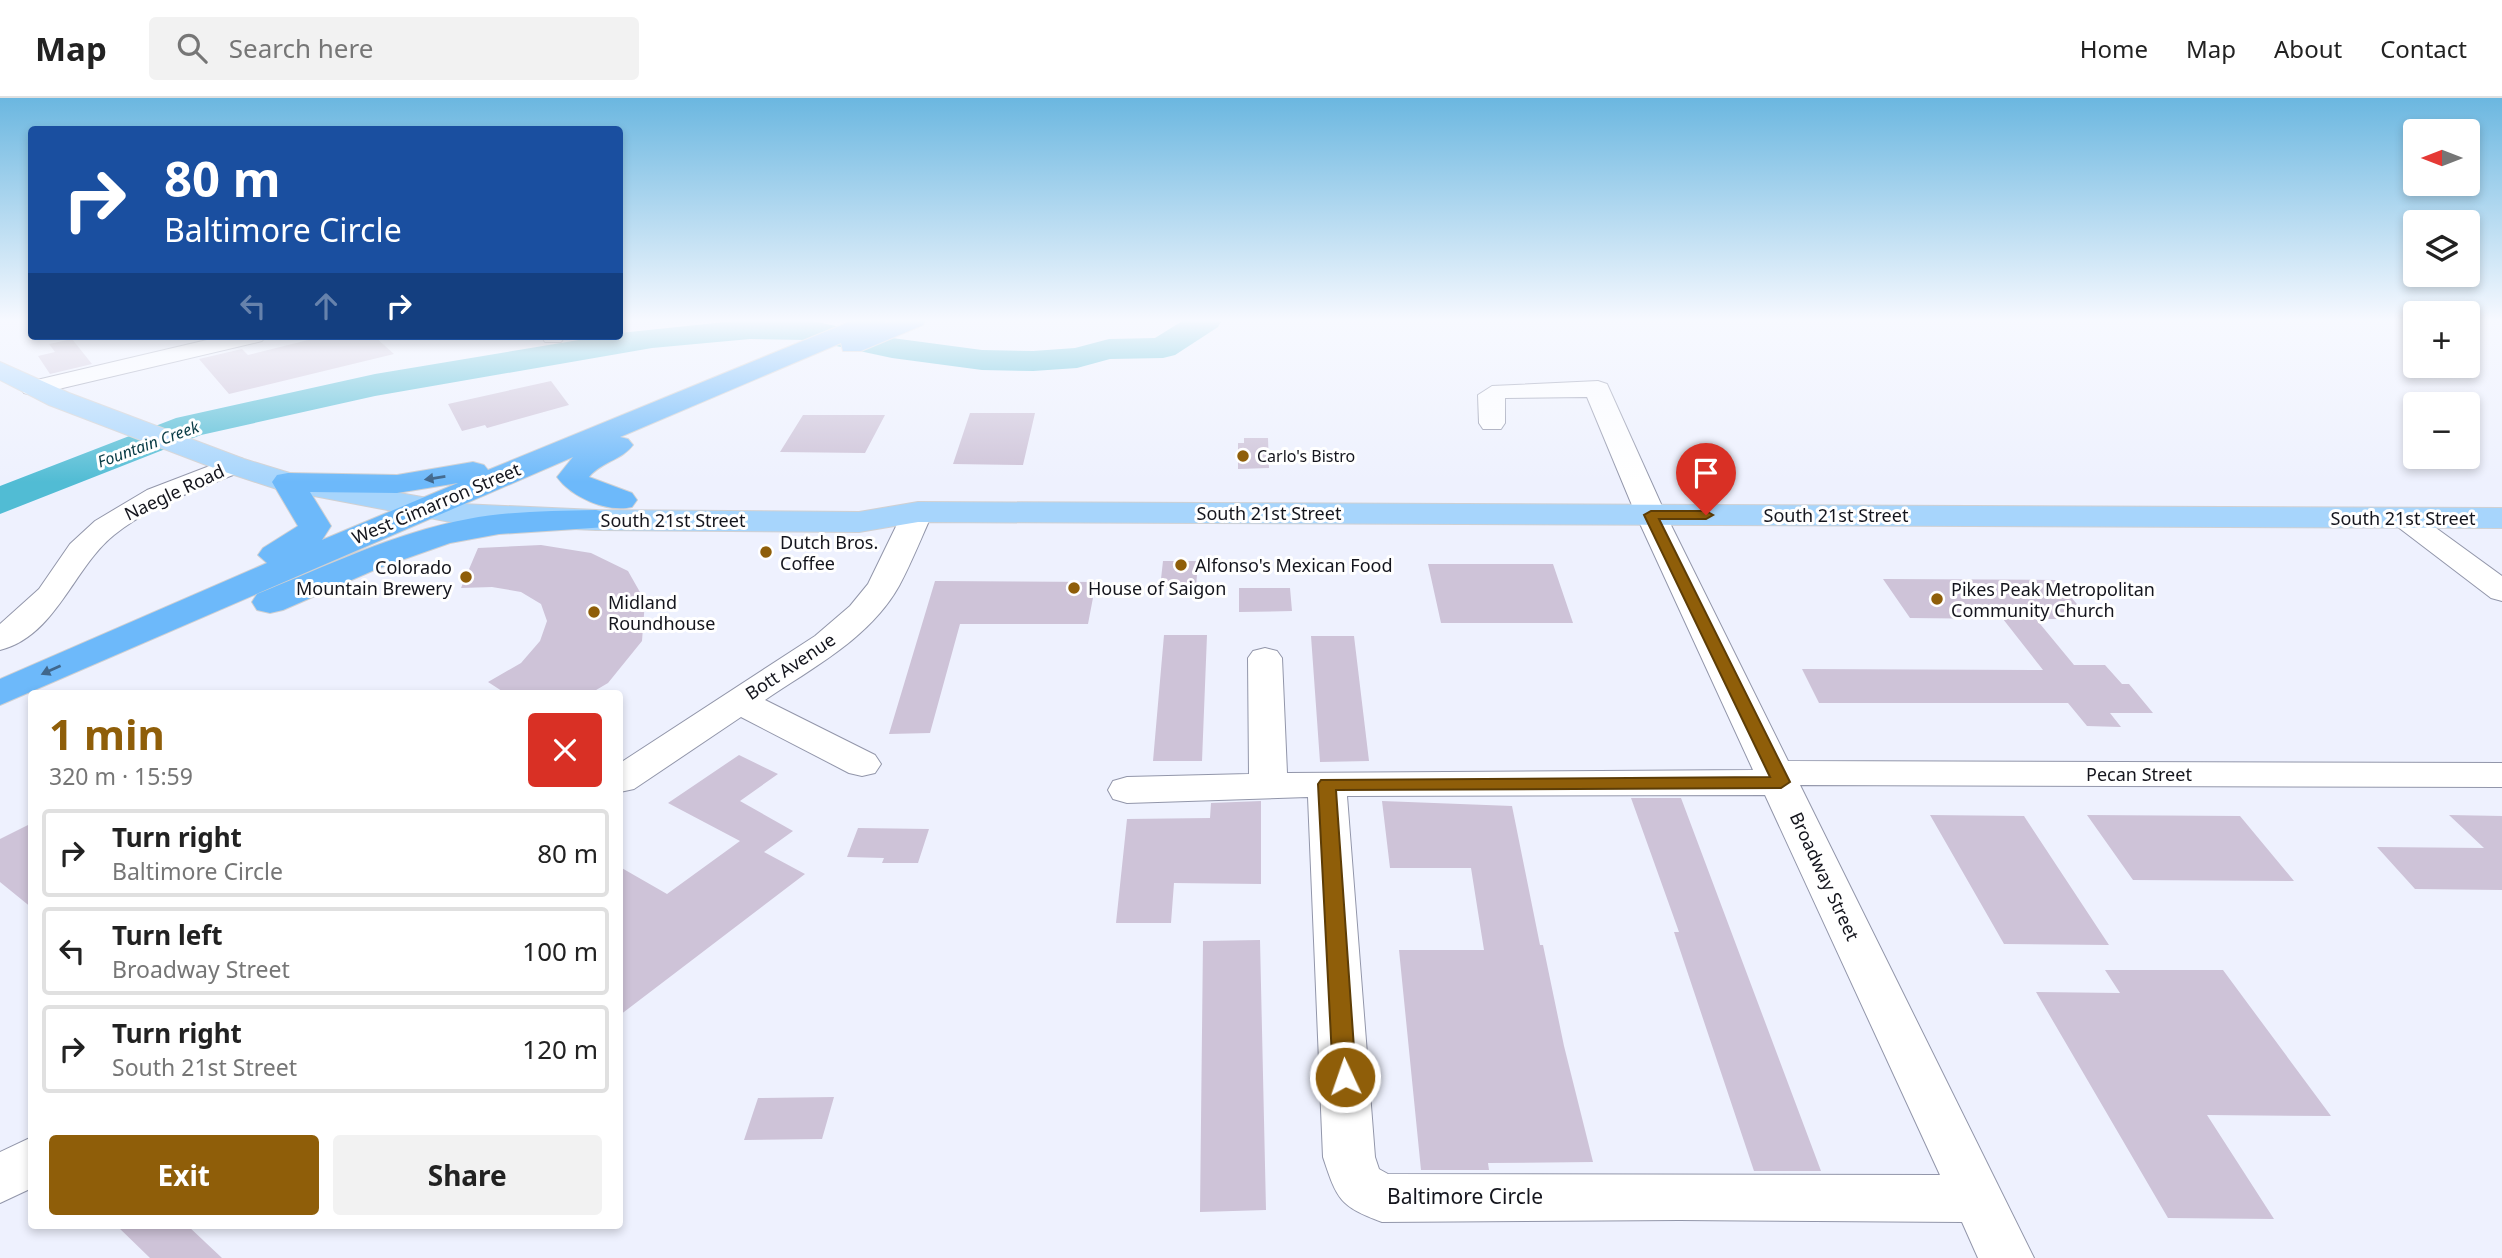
<!DOCTYPE html>
<html lang="en">
<head>
<meta charset="utf-8">
<style>
  body { margin:0; font-family:"Noto Sans",sans-serif; background:#f2f2f2; color:#222; height:100vh; display:flex; flex-direction:column; font-size:26px; white-space:nowrap }
  * { box-sizing:border-box; margin:0 }
  p { font-size:23px; color:#767676 }
  .icon { flex:none; width:38px; height:38px; fill:none; stroke:currentColor; stroke-width:2; stroke-linecap:round; stroke-linejoin:round }
  .map { position:relative; flex:1; overflow:hidden }
  .side { position:absolute; left:28px; top:592px; width:595px; height:539px; display:flex; flex-direction:column; background:#fff; border-radius:7px; box-shadow:0 4px 10px #0003 }
  .side>* { flex:none }
  .guide { position:absolute; left:28px; top:28px; width:595px; height:214px; border-radius:7px; box-shadow:0 4px 10px #0003; background:#1a4fa0; color:#fff; overflow:hidden }
  .needle { width:46px; rotate:270deg }
  .fabs { position:absolute; left:2403px; top:21px; display:grid; gap:14px }
  .fabs a { display:grid; place-items:center; width:77px; height:77px; border-radius:7px; background:#fff; box-shadow:0 4px 10px #0003; font-size:35px }
  .pin { position:absolute; display:grid; place-items:center; width:60px; height:60px; color:#fff; margin:-72px -30px; border-radius:50% 50% 50% 0; rotate:-45deg; box-shadow:0 0 7px #0007 }
  .pin .icon { rotate:45deg }
  .me { position:absolute; width:77px; margin:-38px; rotate:357deg; stroke-linejoin:round; filter:drop-shadow(0 0 5px #0008) }
  .turn { display:flex; align-items:center; gap:24px; height:147px; padding:0 21px; font-size:32px }
  .turn .icon { width:91px; height:91px; stroke-width:2.5 }
  .turn b { display:block; font-size:49px; line-height:60px }
  .lanes { display:flex; align-items:center; height:66px; padding:0 21px; background:#0003; justify-content:center; gap:35px; direction:ltr }
  .lanes .off { opacity:.35 }
  .round { display:grid; place-items:center; flex:none; width:74px; height:74px; border-radius:7px; background:#f2f2f2 }
  .summary { display:flex; align-items:center; justify-content:space-between; height:119px; padding:0 21px }
  h1 { font-size:42px; font-weight:700; line-height:52px; color:#8f5e09 }
  .button { display:flex; gap:14px; margin-top:auto; padding:14px 21px }
  .button a { flex:1; height:80px; border-radius:7px; background:#8f5e09; color:#fff; font-size:28px; font-weight:700; line-height:80px; text-align:center }
  .button a+a { background:#f2f2f2; color:#222 }
  ul { padding:0; list-style:none }
  li { display:flex; align-items:center; gap:21px; height:88px; margin:0 14px 10px; padding:0 7px; border:4px solid #e0e0e0; border-radius:7px }
  li div { flex:1 }
  li b { display:block; font-size:26px }
  li em { font-style:normal }
  header { display:flex; align-items:center; gap:42px; box-sizing:border-box; height:98px; padding:0 35px; background:#fff; border-bottom:2px solid #e0e0e0 }
  header strong { font-size:33px }
  nav { display:flex; gap:38px; margin-inline-start:auto; font-size:24px }
  .search { width:490px; height:63px; background:#f2f2f2; display:flex; align-items:center; gap:18px; box-sizing:border-box; padding:0 24px; border-radius:7px; color:#767676; font-size:26px }
  .map>svg:first-child { display:block }
  .lines { fill:none; stroke-linecap:round; stroke-linejoin:round }
  .river { fill:#51bcd4; fill-rule:evenodd }
  .building { fill:#cec3d8 }
  .minor-casing { stroke:#9296aa; stroke-width:2 }
  .major-casing { stroke:#d0d0d2; stroke-width:2 }
  .highway-casing { stroke:#d0d0d2; stroke-width:2 }
  .minor { fill:#fff; fill-rule:evenodd }
  .major { fill:#a7d5fc; fill-rule:evenodd }
  .highway { fill:#6db9fa; fill-rule:evenodd }
  .oneway { fill:#40678c }
  .route { fill:#8f5e09; stroke:#5d3d06; stroke-width:2 }
  .poi-dot { fill:#8f5e09; stroke:#fff; stroke-width:2.5 }
  .labels { text-anchor:middle; dominant-baseline:central; stroke-width:6; stroke-linejoin:round; paint-order:stroke }
  .far-water-label { font-size:16px; font-style:italic; fill:#093c46; stroke:#fff }
  .far-poi-label { font-size:16px; fill:#14151d; stroke:#fff; text-anchor:start }
  .street-label { font-size:18px; fill:#14151d; stroke:#fff }
  .poi-label { font-size:18px; fill:#14151d; stroke:#fff; text-anchor:start }
  .near-street-label { font-size:21px; fill:#14151d; stroke:#fff }
</style>
</head>
<body>
<header>
<strong>Map</strong>
<div class="search"><svg class="icon" aria-label="search" viewBox="0 0 24 24"><circle cx="10" cy="10" r="6"/><path d="M15 15l6 6"/></svg>Search here</div>
<nav><a>Home</a><a>Map</a><a>About</a><a>Contact</a></nav>
</header>
<div class="map">
<svg width="2502" height="1160" viewBox="0 0 2502 1160">
  <rect width="100%" height="100%" fill="#eef1fe"/>
  <g class="lines">
    <path class="river" d="M744 222H808L892 240 982 252 1033 253 1075 250 1109 241 1155 240 1184 222H1222L1218 229 1175 257 1163 260 1110 261 1077 270 1033 273 982 272 892 260 808 242 750 241 652 250 375 298 201 337 0 416V388L176 320 375 276 603 238H620V235Z"/>
  </g>
  <path class="building" d="M324 238H374L394 256 229 296 199 261 242 251 248 257Z
    M72 241 92 266 50 276 38 258 55 254 49 246Z
    M551 283 569 307 487 330 485 327 462 333 448 306Z
    M970 315H1035L1023 367 953 366Z
    M803 317H885L865 355 780 354Z
    M1244 340H1268L1269 370 1238 371V345H1244Z
    M541 447 591 455 628 473 645 503 642 543 608 585 591 595H505L488 584 521 565 540 543 547 523 541 506 521 494 492 489 461 490 478 450Z
    M1163 463H1198L1196 490H1160Z
    M1428 466H1553L1573 525H1441Z
    M1883 481 2056 482 2090 521H2036L2074 567H2105L2122 586H2129L2153 615H2110L2121 629 2087 628 2068 605H1819L1802 571 2043 572 2003 521 1910 520Z
    M935 483 1096 484 1088 526H960L930 635 889 636Z
    M1239 490H1290L1292 513 1239 514Z
    M1164 537H1207L1202 663H1153Z
    M1311 538H1354L1369 663 1320 664Z
    M739 657 778 676 740 703 793 733 764 754 805 776 620 917V769L667 796 740 743 668 705Z
    M1631 700H1681L1821 1073H1754L1674 834H1679Z
    M1261 703V786L1174 785 1171 825H1116L1127 721 1210 720 1211 705Z
    M1382 703 1512 708 1540 847H1543L1564 948 1593 1064 1488 1065 1489 1072H1421L1399 852H1484L1471 770H1390Z
    M1930 717 2024 718 2109 847 2004 846Z
    M2087 717 2240 718 2294 783 2133 782Z
    M2449 717 2502 718V792L2415 791 2377 749 2484 750Z
    M32 725V810L0 784V741Z
    M858 730 929 731 918 765H882L884 760 847 759Z
    M1260 842 1266 1112 1200 1114 1203 843Z
    M2105 872H2223L2331 1018 2207 1017 2274 1121 2168 1120 2036 894 2120 895Z
    M834 999 822 1041 744 1042 758 1000Z
    M116 1127H187L222 1160H150Z"/>
  <g class="lines">
    <g class="minor-casing">
      <path id="minor" d="M224 238H266L262 243 33 297 24 295 21 290 24 285Z
        M541 238H565L561 244H545Z
        M1598 283 1607 286 1666 417 1788 663 2502 665V689L1800 687 2034 1160H1978L1962 1124 1679 1122 1382 1124C1339 1108 1337 1101 1323 1059L1308 699 1127 705 1113 701 1108 692 1113 683 1127 679 1249 676 1248 560 1253 553 1265 550 1277 553 1282 560 1287 675 1753 672 1636 417 1587 299 1505 300V325L1501 331H1483L1479 325 1478 297 1492 288ZM1765 697 1940 1077 1388 1076 1379 1071 1375 1059 1347 698Z
        M233 359 243 361 247 367 243 373C199 391 151 407 114 437 73 470 56 538 0 552V526L39 491 70 446 95 423 147 392Z
        M918 405 928 408 933 414C922 438 912 464 899 488 870 540 812 570 765 602L875 657 881 666 875 675 862 678 849 675 741 619 634 691 620 694V665L815 538 850 508 868 486 903 414 908 408Z
        M2404 411 2414 414 2502 478V503L2491 500 2394 426 2389 420 2394 414Z
        M32 1039V1090L0 1105V1054Z"/>
    </g>
    <g class="major-casing">
      <path id="major" d="M0 264 69 295 244 361 293 376 461 406 596 412 859 414 918 404 2502 410V430L918 424 859 434 596 432 461 426 277 391 222 373 49 307 0 282Z"/>
    </g>
    <g class="highway-casing">
      <path id="highway" d="M854 222H887L885 225 894 222H926L923 227 861 253H843L841 245 620 339 628 341 633 347C622 362 601 364 589 379L632 395 637 402 632 409C607 415 571 399 557 379L573 359 0 607V581L267 465 258 457 263 450 298 428 272 384 277 377 288 375 397 377 473 364 484 367 488 372ZM458 385 322 442 331 428 310 394 397 395Z
        M596 412 607 415 612 422 607 429 499 436 450 445 379 470 283 512 270 515 257 512 252 504 257 496C327 468 394 435 468 421 510 413 553 413 596 412Z"/>
    </g>
    <use href="#minor" class="minor"/>
    <use href="#major" class="major"/>
    <use href="#highway" class="highway"/>
  </g>
  <defs><path id="oneway-solid" d="M-6-.8H1V-3.2L6.5 0L1 3.2V.8H-6Z" transform="scale(1.75)"/></defs>
  <g class="oneway">
    <use href="#oneway-solid" transform="translate(435 380) rotate(171)"/>
    <use href="#oneway-solid" transform="translate(51 572) rotate(156)"/>
  </g>
  <linearGradient id="sky" x2="0" y2="1"><stop stop-color="#6bb7e0"/><stop offset="0.58" stop-color="#f7f9ff"/><stop offset="1" stop-color="#f7f9ff" stop-opacity="0"/></linearGradient>
  <rect width="2502" height="384" fill="url(#sky)"/>
  <path class="route" d="M1651 413H1706L1713 417 1706 421H1659L1790 684 1781 690 1336 692 1356 979 1352 986 1345 989 1337 986 1333 979 1318 686 1321 682 1770 679 1644 417Z"/>
  <g class="poi-dot">
    <circle cx="1243" cy="358" r="7"/>
    <circle cx="766" cy="454" r="7"/>
    <circle cx="1181" cy="467" r="7"/>
    <circle cx="466" cy="479" r="7"/>
    <circle cx="1074" cy="490" r="7"/>
    <circle cx="1937" cy="501" r="7"/>
    <circle cx="594" cy="514" r="7"/>
  </g>
  <g class="labels">
    <g class="far-water-label">
      <text transform="translate(148 346) rotate(-20)">Fountain Creek</text>
    </g>
    <g class="far-poi-label">
      <text x="1257" y="358">Carlo's Bistro</text>
    </g>
    <g class="street-label">
      <text transform="translate(174 394) rotate(-25)">Naegle Road</text>
      <text transform="translate(436 405) rotate(-23)">West Cimarron Street</text>
      <text x="1269" y="415">South 21st Street</text>
      <text x="1836" y="417">South 21st Street</text>
      <text x="2403" y="420">South 21st Street</text>
      <text x="673" y="422">South 21st Street</text>
      <text transform="translate(790 568) rotate(-34)">Bott Avenue</text>
      <text x="2139" y="676">Pecan Street</text>
      <text transform="translate(1825 778) rotate(65)">Broadway Street</text>
    </g>
    <g class="poi-label">
      <text x="780" y="444">Dutch Bros.<tspan x="780" dy="21">Coffee</tspan></text>
      <text x="1195" y="467">Alfonso's Mexican Food</text>
      <text x="452" y="469" text-anchor="end">Colorado<tspan x="452" dy="21">Mountain Brewery</tspan></text>
      <text x="1088" y="490">House of Saigon</text>
      <text x="1951" y="491">Pikes Peak Metropolitan<tspan x="1951" dy="21">Community Church</tspan></text>
      <text x="608" y="504">Midland<tspan x="608" dy="21">Roundhouse</tspan></text>
    </g>
    <g class="near-street-label">
      <text x="1465" y="1098">Baltimore Circle</text>
    </g>
  </g>
</svg>
<div class="fabs">
<a><svg class="needle" viewBox="-14 -14 28 28"><path d="M0-13l5 13h-10z" fill="#e53935"/><path d="M0 13l5-13h-10z" fill="#767676"/></svg></a>
<a><svg class="icon" aria-label="layers" viewBox="0 0 24 24"><path d="M12 4l9 5-9 5-9-5zM3 14l9 5 9-5"/></svg></a>
<a>+</a>
<a>−</a>
</div>
<div class="pin" style="left:1706px;top:417px;background:#d93025"><svg class="icon" aria-label="arrive" viewBox="0 0 24 24"><path d="M6 21V4h12l-3 4 3 4H6"/></svg></div>
<svg class="me" style="left:1345px;top:979px" viewBox="-20 -20 40 40"><circle r="17" fill="#8f5e09" stroke="#fff" stroke-width="3"/><path d="M0-11L8 9 0 5-8 9z" fill="#fff"/></svg>
<div class="guide">
<div class="turn"><svg class="icon" aria-label="right" viewBox="0 0 24 24"><path d="M7 20v-9h11M14 6l5 5-5 5"/></svg><div><b>80 m</b>Baltimore Circle</div></div>
<div class="lanes"><svg class="icon off" aria-label="left" viewBox="0 0 24 24"><path d="M17 20v-9H6M10 6l-5 5 5 5"/></svg><svg class="icon off" aria-label="ahead" viewBox="0 0 24 24"><path d="M12 20V5M6 11l6-6 6 6"/></svg><svg class="icon" aria-label="right" viewBox="0 0 24 24"><path d="M7 20v-9h11M14 6l5 5-5 5"/></svg></div>
</div>
<section class="side">
<div class="summary"><div><h1>1 min</h1><p>320 m · 15:59</p></div><a class="round" style="background:#d93025;color:#fff"><svg class="icon" aria-label="close" viewBox="0 0 24 24"><path d="M6 6l12 12M18 6L6 18"/></svg></a></div>
<ul>
<li><svg class="icon" aria-label="right" viewBox="0 0 24 24"><path d="M7 20v-9h11M14 6l5 5-5 5"/></svg><div><b>Turn right</b><p>Baltimore Circle</p></div><em>80 m</em></li>
<li><svg class="icon" aria-label="left" viewBox="0 0 24 24"><path d="M17 20v-9H6M10 6l-5 5 5 5"/></svg><div><b>Turn left</b><p>Broadway Street</p></div><em>100 m</em></li>
<li><svg class="icon" aria-label="right" viewBox="0 0 24 24"><path d="M7 20v-9h11M14 6l5 5-5 5"/></svg><div><b>Turn right</b><p>South 21st Street</p></div><em>120 m</em></li>
</ul>
<div class="button"><a>Exit</a><a>Share</a></div>
</section>
</div>
</body>
</html>
